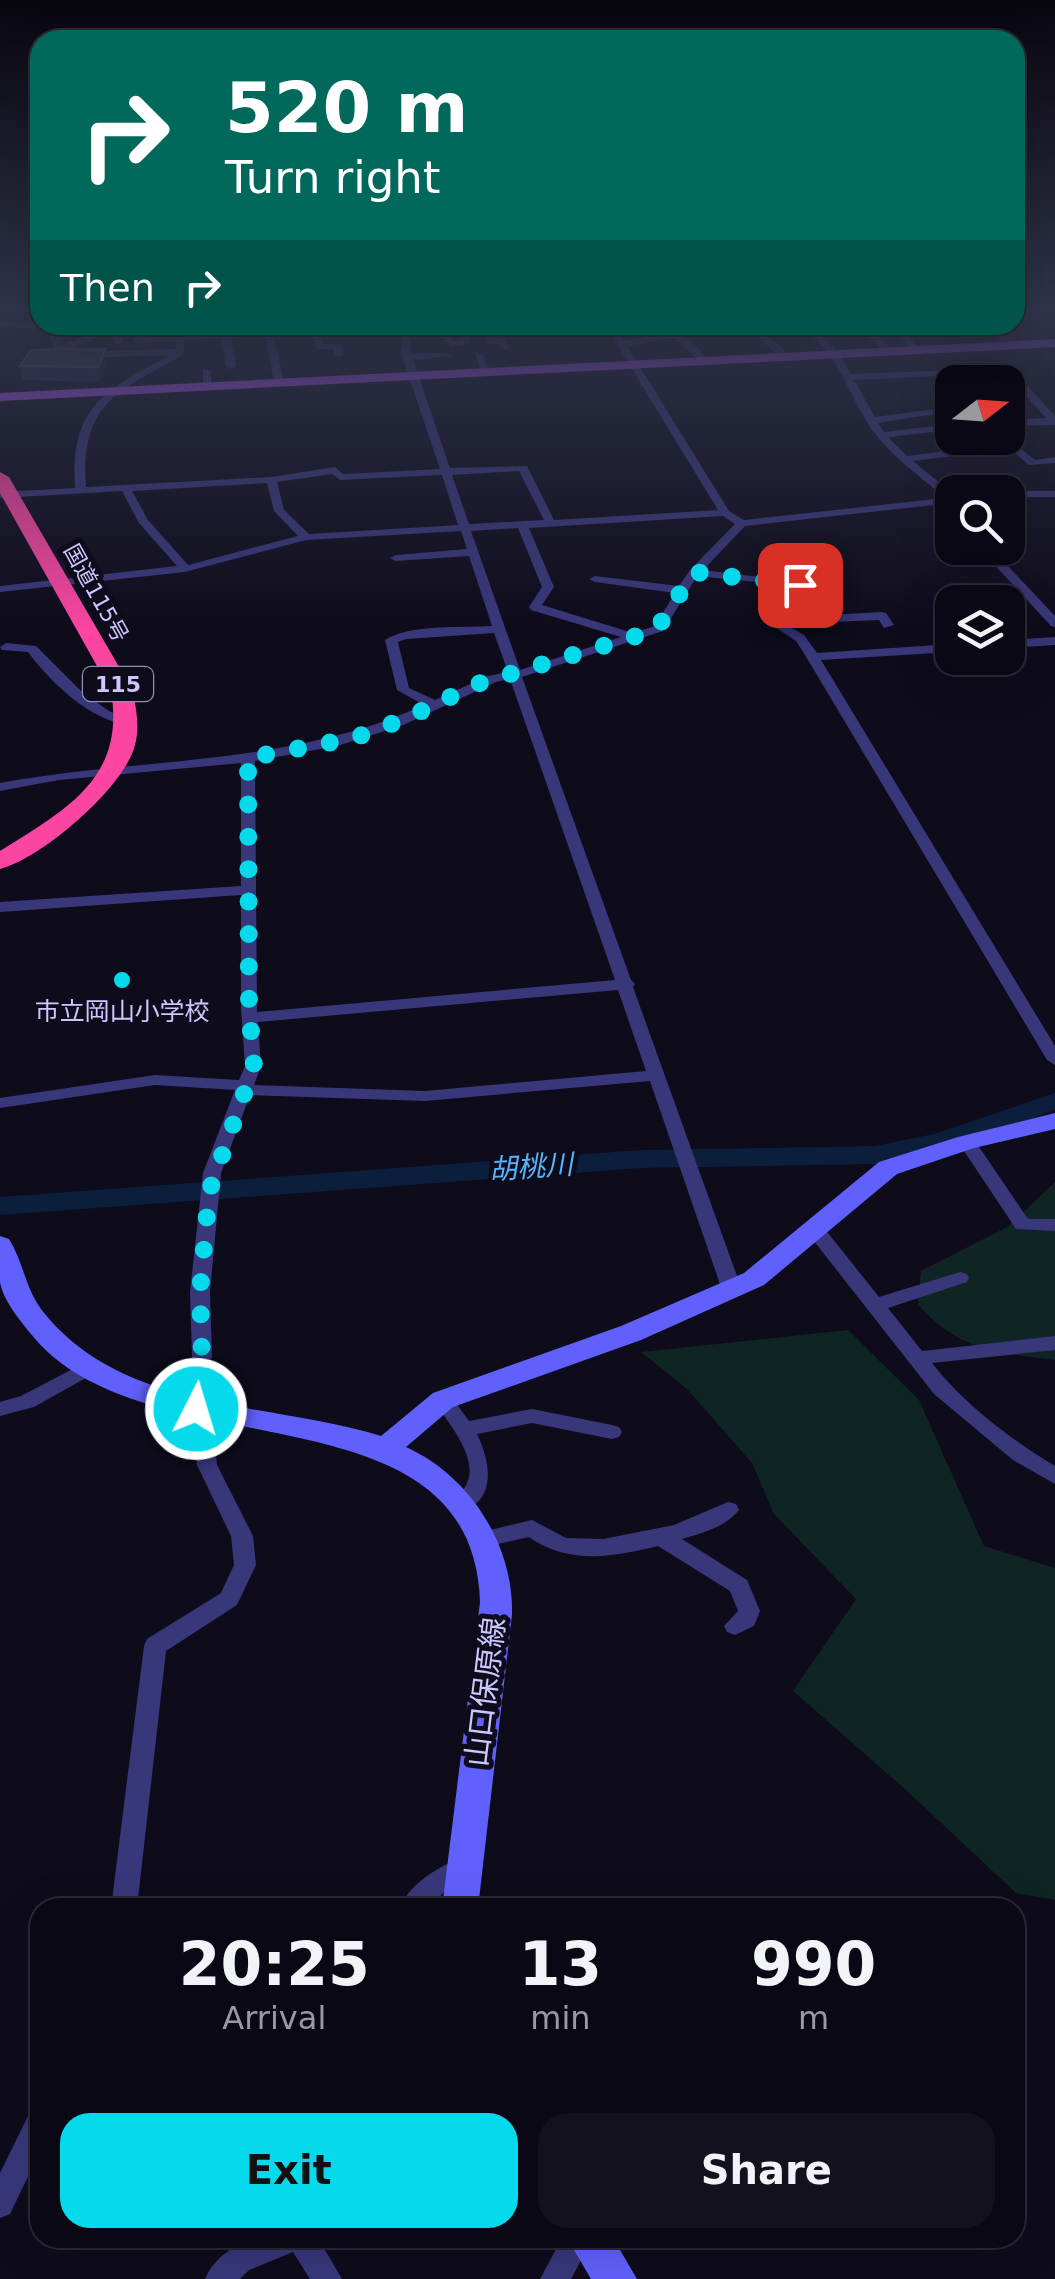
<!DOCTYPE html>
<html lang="en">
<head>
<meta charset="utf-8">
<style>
  body { margin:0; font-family:"DejaVu Sans","Noto Sans JP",sans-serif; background:#13111d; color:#f1f3f6; height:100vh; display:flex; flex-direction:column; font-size:38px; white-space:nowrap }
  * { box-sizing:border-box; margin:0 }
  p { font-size:32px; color:#999aa0 }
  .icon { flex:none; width:55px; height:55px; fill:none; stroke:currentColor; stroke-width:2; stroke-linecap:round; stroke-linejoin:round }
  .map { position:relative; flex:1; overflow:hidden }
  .panel { position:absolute; left:30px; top:1898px; width:995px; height:350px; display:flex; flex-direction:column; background:#0a0814; border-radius:30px; box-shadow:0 10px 40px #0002,0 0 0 2px #2a2934 }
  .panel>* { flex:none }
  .guide { position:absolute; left:30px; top:30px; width:995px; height:305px; border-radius:30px; box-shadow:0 10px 40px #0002,0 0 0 2px #2a2934; background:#00695c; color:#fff; overflow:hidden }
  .needle { width:65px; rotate:73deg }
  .tools { position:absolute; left:935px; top:365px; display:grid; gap:20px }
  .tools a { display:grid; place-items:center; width:90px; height:90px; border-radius:20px; background:#0a0814; box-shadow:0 10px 40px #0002,0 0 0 2px #2a2934; font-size:50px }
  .pin { position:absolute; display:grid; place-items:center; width:85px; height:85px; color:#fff; margin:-42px; border-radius:20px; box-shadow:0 5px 15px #0006 }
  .me { position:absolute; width:110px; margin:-55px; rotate:5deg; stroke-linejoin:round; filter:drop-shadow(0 0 8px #0008) }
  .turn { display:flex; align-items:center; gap:35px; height:210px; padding:0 30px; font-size:45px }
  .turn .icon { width:130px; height:130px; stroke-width:2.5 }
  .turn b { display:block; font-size:70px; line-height:85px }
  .then { display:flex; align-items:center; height:95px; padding:0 30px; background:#0003; gap:20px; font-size:38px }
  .eta { display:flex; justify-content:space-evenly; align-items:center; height:170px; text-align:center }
  .eta b { font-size:60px; font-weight:600; line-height:70px }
  .cta { display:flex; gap:20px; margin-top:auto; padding:20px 30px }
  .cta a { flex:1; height:115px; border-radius:30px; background:#05daec; color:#111; font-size:40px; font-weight:600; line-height:115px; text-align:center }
  .cta a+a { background:#13111d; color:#f1f3f6 }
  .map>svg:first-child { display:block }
  .green { fill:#0f2524 }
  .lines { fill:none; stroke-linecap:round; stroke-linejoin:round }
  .river { fill:#0b1e3b; fill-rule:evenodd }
  .street { fill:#38377a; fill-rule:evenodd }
  .secondary { fill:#6060fc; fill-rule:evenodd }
  .primary { fill:#b750fb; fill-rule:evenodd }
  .highway { fill:#fb45a1; fill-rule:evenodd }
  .wall { fill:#2a244a }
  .shaded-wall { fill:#18132f }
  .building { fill:#3c365d; stroke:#524c76; stroke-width:2.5 }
  .route { stroke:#05daec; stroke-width:18; stroke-dasharray:0 32.4 }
  .poi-dot { fill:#05daec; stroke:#0e0b1b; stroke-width:4 }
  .labels { text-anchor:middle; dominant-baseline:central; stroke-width:10; stroke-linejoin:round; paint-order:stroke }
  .far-street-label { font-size:22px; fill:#ccc7fe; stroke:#0e0b1b }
  .shield { fill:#0e0b1b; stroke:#938fba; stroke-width:2.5 }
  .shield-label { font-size:22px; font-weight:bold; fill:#ccc7fe }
  .poi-label { font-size:25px; fill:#ccc7fe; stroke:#0e0b1b }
  .water-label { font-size:28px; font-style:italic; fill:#57b3fb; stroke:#0e0b1b }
  .near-street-label { font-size:30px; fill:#ccc7fe; stroke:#0e0b1b }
</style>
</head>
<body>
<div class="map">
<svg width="1055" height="2279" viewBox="0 0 1055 2279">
  <rect width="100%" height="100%" fill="#0e0b1b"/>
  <path class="green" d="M1055 1182V1360C1000 1353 955 1350 918 1304L921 1271 1009 1226Z
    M848 1330 919 1400 984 1546 1055 1568V1900L1016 1893 907 1791 793 1691 856 1599 774 1514 752 1463 687 1389 641 1352Z"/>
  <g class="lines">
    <path class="river" d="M1055 1093V1110L954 1146 875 1164 641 1168 0 1215V1197L641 1150 875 1146 934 1134Z"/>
    <path class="street" d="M1015 310H1031L1032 312 1015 316Z
      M0 321H40V325H56L62 345 98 331 101 325H109L105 335 59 353 54 350 49 329 0 327Z
      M121 325H129L122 342 118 345 114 342Z
      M177 325H185V335L264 331 263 325H271L284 382 279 385 274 382 265 336 231 338 236 366 231 369 226 366 222 338 185 340 183 355C118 391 80 403 86 487L271 477 335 467 343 474 440 469 401 353 403 330 320 334 324 344H341L344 354 339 357 334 354V349H317L311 332 315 329 393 325H547L543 328 490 329 494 339H504L510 347 505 350 498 344H488L481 329 468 330 471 343 451 347 437 331 411 332V353H446L451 356 413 360 450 468 527 466 554 520 718 510 610 333 593 325H653L617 331 624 341 668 333 658 325H668L675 330 712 327 709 332 681 335 697 346 708 361 703 364 674 338 627 346 729 511 744 520 945 498C918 474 886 453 867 422 848 392 838 354 807 333L766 336C775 341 787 349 787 359L784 360 758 337H748L751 332 799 328 796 325C822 325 839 354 851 374L1011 368 1055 416V425L1008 426V420L1046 418 1005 373 854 380 875 417 951 407V411L948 412 878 423 884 432 952 424V430L888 437 907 456 1004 444 1000 440 1007 438 1035 460 1055 457V463L1029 465 1010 449 913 461 952 493V503L745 526 703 570 801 582 807 585 805 587 697 576 663 631 522 677 631 980 635 984 633 987 742 1290 739 1295H725L722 1290 650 1081 425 1101 250 1095 221 1173 210 1292 212 1357 201 1386 214 1433 217 1465 253 1536 256 1565 237 1605 166 1651 137 1908H111L144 1646 147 1639 221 1593 234 1565 231 1536 197 1465 194 1433 181 1386 192 1357 190 1292 203 1173 235 1090 155 1085 0 1108V1098L155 1075 239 1080 245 1066 241 1008V895L0 912V902L241 886V763L59 780 0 791V783C142 757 291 766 424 705L397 690 385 640C409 624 462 628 492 626L469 556 396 561 390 558 396 555 467 549 461 531 306 540 185 572 0 592V586L177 566 139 523 122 491 0 498V492L75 488C70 406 105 390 170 355L106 357 101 354 106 351 176 349V342L136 343 132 340 136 337 176 336ZM459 330 463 339 453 341 446 331ZM519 471 544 520 469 524 452 475ZM332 474 340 480 442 475 458 525 309 534 284 510 277 482ZM267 483 274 511 298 536 188 565 148 520 132 491ZM723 516 735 524 690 570 679 586 595 576 589 579 595 582 675 593 655 626 633 633 542 605 554 587 529 528ZM518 528 542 587 529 607 531 610 621 637 520 670 471 531ZM494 633 508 672 488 676 435 700 409 688 398 642 406 639ZM510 679 615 980 257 1012 255 761 337 746 401 726 496 682ZM618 990 646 1071 425 1091 254 1085 261 1066 258 1022Z
      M890 325H899L919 348V352H913Z
      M930 327H993L997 330 993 333 927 332Z
      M866 330 879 336 891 349V353H885L873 340 863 335Z
      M475 352 483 354 489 374 481 372Z
      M203 369 211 371V387L203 385Z
      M1008 491H1055V497H1008V492H1004Z
      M979 548H991L1055 616V627L1051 626Z
      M798 594 804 598 792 617 882 612 886 613 894 625 884 628 879 620 785 624 804 635 817 653 952 644V652L821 660 1055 1046V1065L1047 1060 802 650 796 641 766 621 779 617 794 596Z
      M1055 637V645L1008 648V640Z
      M6 643 36 646 81 691 109 711 136 722 129 726C88 718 53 685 28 652L2 650 0 647Z
      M967 1137 973 1138 1028 1219H1055V1231L1016 1229 958 1142Z
      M813 1221 820 1223 879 1297 960 1272 967 1274 969 1278 967 1282 888 1308 922 1351 1055 1336V1350L932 1363C964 1404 1010 1439 1055 1466V1484L1013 1460 934 1394 806 1231 804 1227 806 1223Z
      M86 1362 93 1364 96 1369 93 1374 34 1407 0 1416V1402L21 1396Z
      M443 1393 450 1395 469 1421 532 1409 612 1425 619 1427 622 1432 619 1437 612 1439 532 1423 477 1434C491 1463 497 1500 460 1513L452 1511 449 1505C454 1498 461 1494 465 1487 482 1459 447 1422 433 1400L436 1395Z
      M728 1502 736 1504 739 1510C726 1527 702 1533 682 1539L747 1580 760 1611 754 1626 735 1635 727 1632 724 1626 738 1611 730 1591 658 1546C614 1557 568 1565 529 1537L481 1548 473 1546 470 1540 473 1534 532 1520 566 1538 603 1539 674 1525Z
      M462 1858 471 1861 475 1869 471 1877 445 1891 429 1908H399C411 1883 437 1867 462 1858Z
      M40 2108V2152L10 2214 0 2218V2173L30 2112Z
      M256 2238H318L342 2279H310L293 2252 249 2270 240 2279H205C215 2256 234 2246 256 2238Z
      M562 2238H593L571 2279H540Z"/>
    <path class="secondary" d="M1055 1113V1129L974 1148 897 1174 764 1285 641 1340 453 1407 406 1447C470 1476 514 1545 512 1615L478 1908H442L480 1602C473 1378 143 1475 31 1334 19 1319 3 1300 0 1282 0 1267 0 1251 0 1236L9 1239C23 1261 25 1287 41 1309 121 1413 267 1401 381 1436L433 1393 621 1326 744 1273 879 1162 958 1137Z
      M567 2238H613L637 2279H591Z"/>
    <path class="primary" d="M1055 339V347L0 401V393Z"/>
    <path class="highway" d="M0 472 9 477 133 691C136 710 140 726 135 745 125 787 41 859 0 869V851C65 810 126 779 111 691L0 493Z"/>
  </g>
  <path class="wall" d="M106 363 100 382 22 380 20 366Z"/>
  <path class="shaded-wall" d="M105 349 106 363 100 382 99 367Z"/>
  <path class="building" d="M105 349 99 367 20 366 31 350Z"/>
  <linearGradient id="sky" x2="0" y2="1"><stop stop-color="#08060f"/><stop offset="0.49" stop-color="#30344a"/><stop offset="1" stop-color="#30344a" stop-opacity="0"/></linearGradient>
  <rect width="1055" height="629" fill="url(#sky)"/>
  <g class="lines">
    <path class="route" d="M196 1409 191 1386 202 1357 200 1292 209 1192 254 1066 249 1008 248 758 354 738 407 718 477 684 656 630 694 572 800 585"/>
  </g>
  <circle class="poi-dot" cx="122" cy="980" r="10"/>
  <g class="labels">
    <g class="far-street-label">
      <text transform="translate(96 593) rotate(61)">国道115号</text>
    </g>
    <rect class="shield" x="83" y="667" width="70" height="34" rx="8"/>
    <g class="shield-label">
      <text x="118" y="684">115</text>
    </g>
    <g class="poi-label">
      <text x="122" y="1011">市立岡山小学校</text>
    </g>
    <g class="water-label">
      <text transform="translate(531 1167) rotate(-4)">胡桃川</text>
    </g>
    <g class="near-street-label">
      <text transform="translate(485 1692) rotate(-83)">山口保原線</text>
    </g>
  </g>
</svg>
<div class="tools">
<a><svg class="needle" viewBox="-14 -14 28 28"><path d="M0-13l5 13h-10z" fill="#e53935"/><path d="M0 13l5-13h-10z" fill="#999aa0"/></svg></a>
<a><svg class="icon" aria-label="search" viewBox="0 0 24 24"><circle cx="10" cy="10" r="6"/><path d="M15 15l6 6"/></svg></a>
<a><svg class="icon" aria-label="layers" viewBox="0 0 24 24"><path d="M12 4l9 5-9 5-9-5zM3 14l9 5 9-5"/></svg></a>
</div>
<div class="pin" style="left:800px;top:585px;background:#d93025"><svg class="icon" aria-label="arrive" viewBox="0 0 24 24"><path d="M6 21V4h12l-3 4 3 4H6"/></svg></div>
<svg class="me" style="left:196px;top:1409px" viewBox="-20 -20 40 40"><circle r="17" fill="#05daec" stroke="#fff" stroke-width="3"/><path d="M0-11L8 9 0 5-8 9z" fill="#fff"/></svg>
<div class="guide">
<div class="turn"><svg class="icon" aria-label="right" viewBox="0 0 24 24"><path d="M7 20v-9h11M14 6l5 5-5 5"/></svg><div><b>520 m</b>Turn right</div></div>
<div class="then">Then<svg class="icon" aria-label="right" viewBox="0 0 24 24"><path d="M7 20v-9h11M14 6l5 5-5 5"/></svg></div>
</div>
<section class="panel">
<div class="eta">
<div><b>20:25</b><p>Arrival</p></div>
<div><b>13</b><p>min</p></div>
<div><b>990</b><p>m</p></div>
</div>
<div class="cta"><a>Exit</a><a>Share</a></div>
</section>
</div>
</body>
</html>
